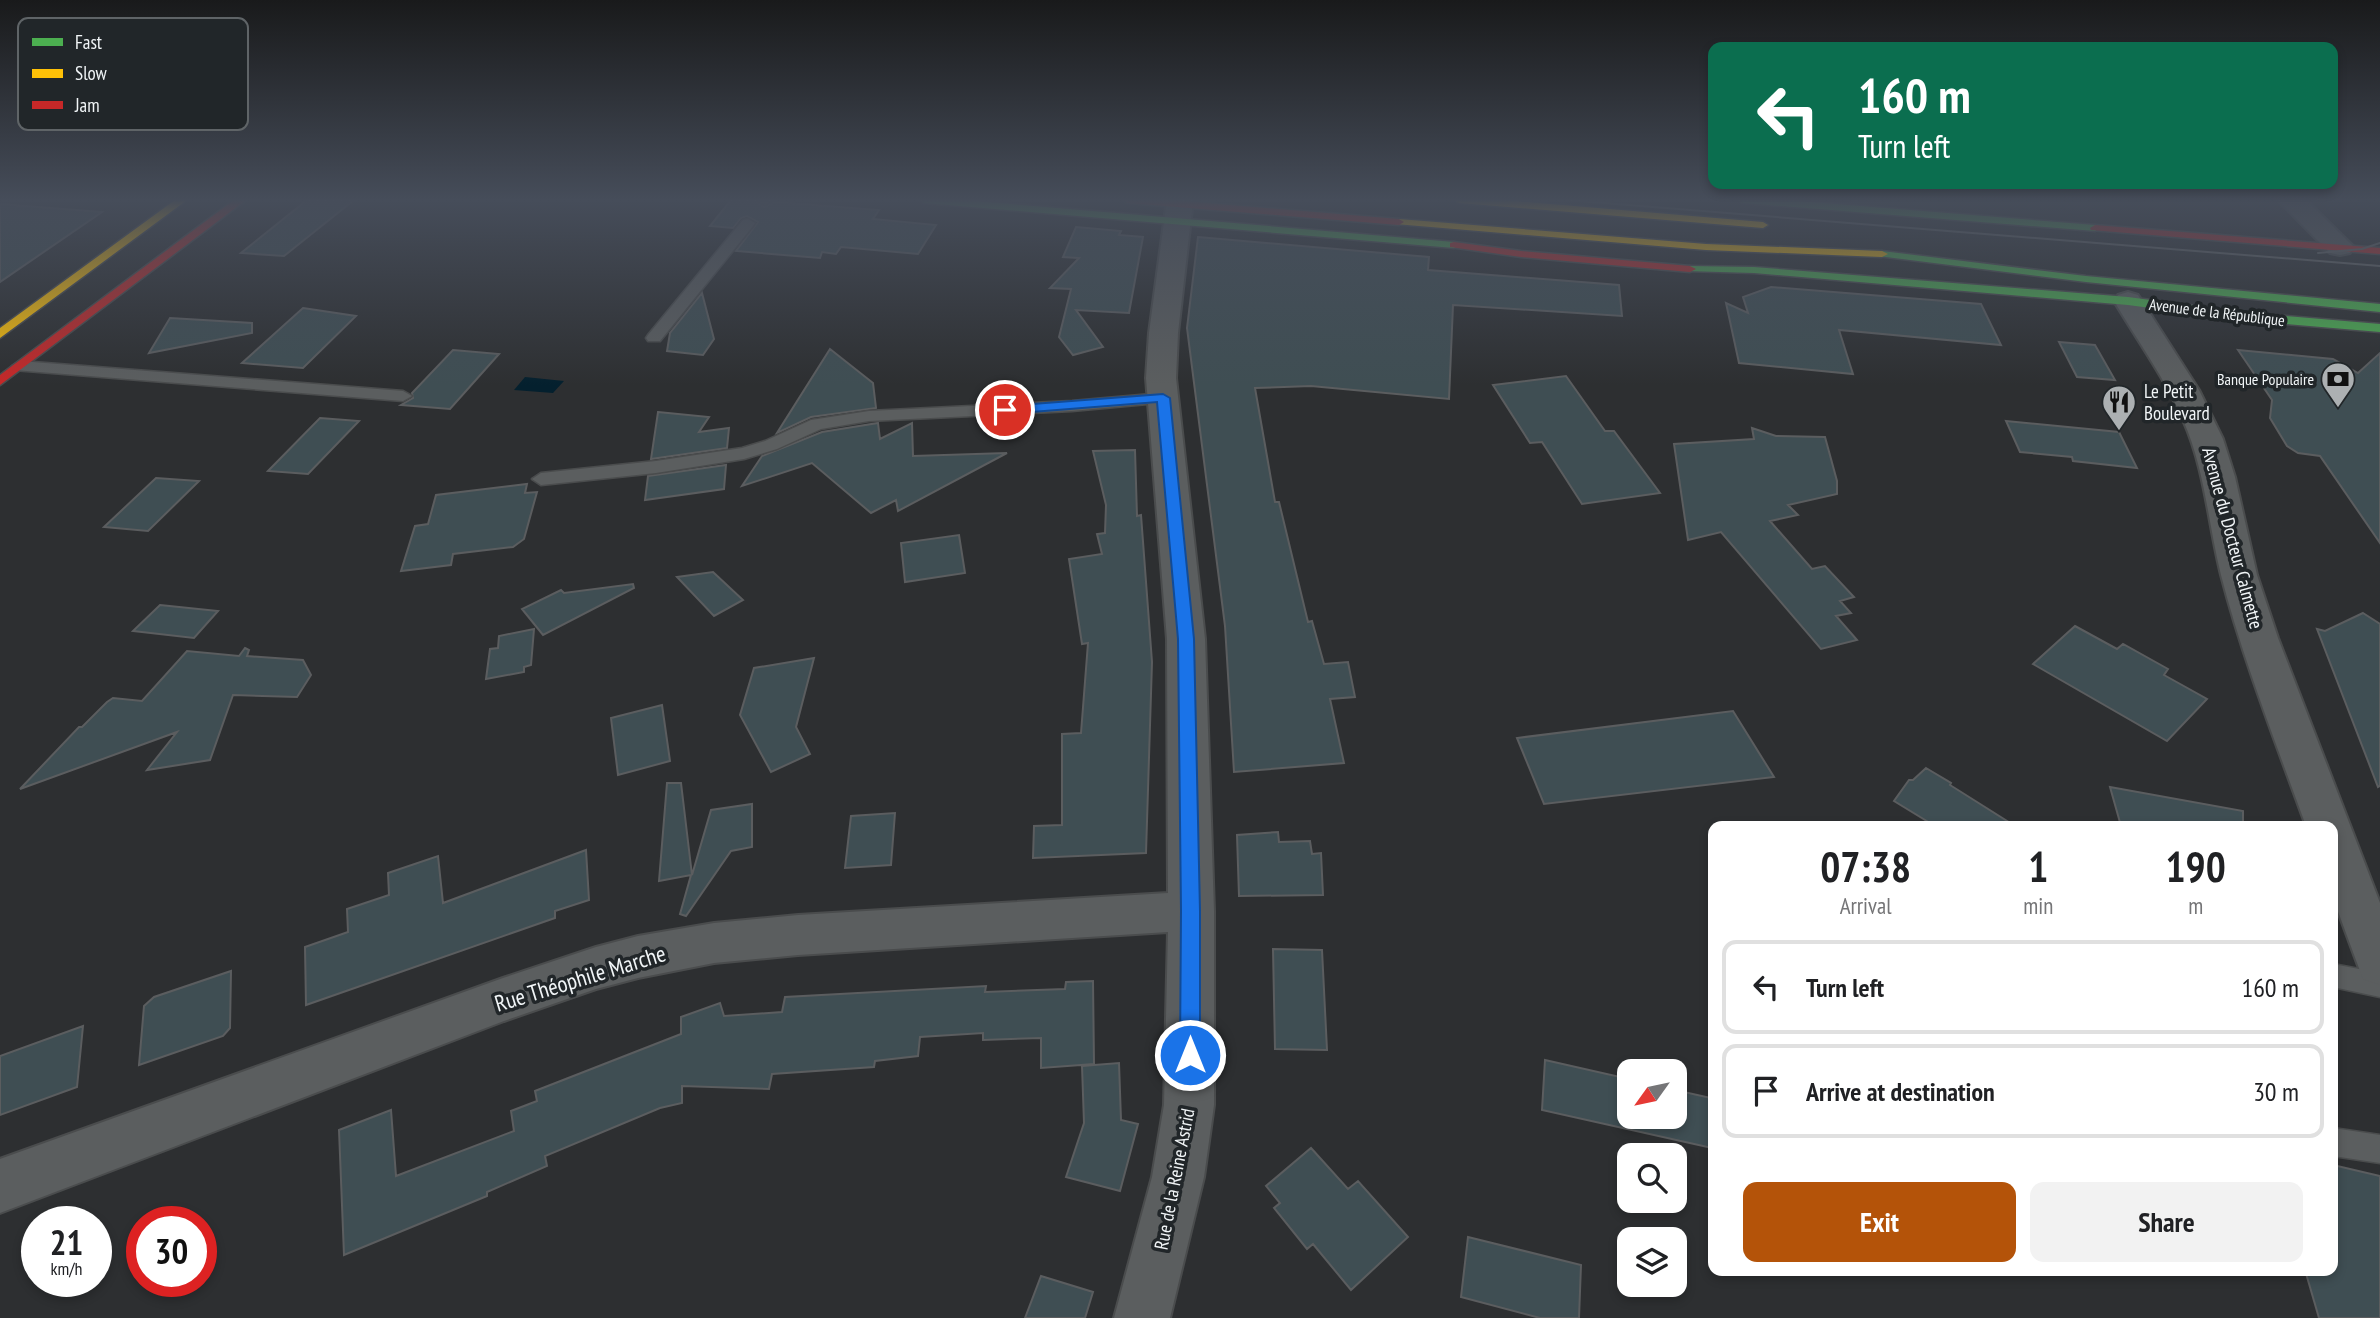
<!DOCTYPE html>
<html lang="en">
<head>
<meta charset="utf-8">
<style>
  body { margin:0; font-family:"PT Sans Narrow",sans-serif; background:#f2f2f2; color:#202124; height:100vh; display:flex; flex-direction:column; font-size:26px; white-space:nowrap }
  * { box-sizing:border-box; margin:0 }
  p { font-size:23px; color:#757577 }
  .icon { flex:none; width:38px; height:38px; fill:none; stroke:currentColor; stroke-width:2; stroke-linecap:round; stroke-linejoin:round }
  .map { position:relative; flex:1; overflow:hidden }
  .details { position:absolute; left:1708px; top:821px; width:630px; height:455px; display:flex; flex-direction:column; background:#fff; border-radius:14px; box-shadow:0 4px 10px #0003 }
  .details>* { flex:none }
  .guide { position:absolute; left:1708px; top:42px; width:630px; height:147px; border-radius:14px; box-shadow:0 4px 10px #0003; background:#0b6e4f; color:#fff; overflow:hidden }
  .needle { width:46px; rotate:237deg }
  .buttons { position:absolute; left:1617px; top:1059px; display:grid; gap:14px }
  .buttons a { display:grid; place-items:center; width:70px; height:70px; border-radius:14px; background:#fff; box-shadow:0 4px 10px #0003; font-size:35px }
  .speed { position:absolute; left:21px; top:1206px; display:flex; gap:14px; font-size:35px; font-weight:700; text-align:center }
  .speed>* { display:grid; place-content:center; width:91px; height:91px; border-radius:50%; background:#fff; box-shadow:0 4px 10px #0003; line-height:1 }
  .speed small { font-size:18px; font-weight:400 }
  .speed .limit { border:10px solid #d22; background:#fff; color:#111 }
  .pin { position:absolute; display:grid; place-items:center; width:60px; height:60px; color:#fff; margin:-30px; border:4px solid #fff; border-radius:50%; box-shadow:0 2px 7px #0007 }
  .me { position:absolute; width:77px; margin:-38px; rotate:0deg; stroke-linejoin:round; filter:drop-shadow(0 0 5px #0008) }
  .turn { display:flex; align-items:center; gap:24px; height:147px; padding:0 35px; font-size:32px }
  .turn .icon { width:91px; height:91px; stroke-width:2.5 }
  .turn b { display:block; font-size:49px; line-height:60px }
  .eta { display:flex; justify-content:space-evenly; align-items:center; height:119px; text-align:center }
  .eta b { font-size:42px; font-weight:600; line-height:49px }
  .button { display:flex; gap:14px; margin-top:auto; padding:14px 35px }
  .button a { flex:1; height:80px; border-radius:14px; background:#b45309; color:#fff; font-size:28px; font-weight:600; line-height:80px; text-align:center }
  .button a+a { background:#f2f2f2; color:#202124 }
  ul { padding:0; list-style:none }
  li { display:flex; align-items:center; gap:21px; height:94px; margin:0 14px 10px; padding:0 21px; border:4px solid #e0e0e0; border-radius:14px }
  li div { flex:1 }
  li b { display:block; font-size:26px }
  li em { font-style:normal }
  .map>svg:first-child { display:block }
  .water { fill:#04202e }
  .building { fill:#3f4e53; stroke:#5b5d5f; stroke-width:2 }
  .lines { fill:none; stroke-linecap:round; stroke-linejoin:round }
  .lane-casing { stroke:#4a4c4d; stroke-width:3 }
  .street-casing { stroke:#4a4c4d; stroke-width:4 }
  .fast-casing { stroke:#4a4c4d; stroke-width:3 }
  .slow-casing { stroke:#4a4c4d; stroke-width:3 }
  .jam-casing { stroke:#4a4c4d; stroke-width:3 }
  .lane { fill:#5b5e5f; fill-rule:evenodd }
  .street { fill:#5b5e5f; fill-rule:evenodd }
  .fast { fill:#4caf50; fill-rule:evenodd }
  .slow { fill:#ffc107; fill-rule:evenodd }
  .jam { fill:#c62828; fill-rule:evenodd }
  .tram { stroke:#656768; stroke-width:2 }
  .route { fill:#1a73e8; stroke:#114b97; stroke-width:2 }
  .labels { text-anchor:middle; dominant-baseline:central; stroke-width:7; stroke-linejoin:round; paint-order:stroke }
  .far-street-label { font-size:16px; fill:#f1f5f7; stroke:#212629 }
  .far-poi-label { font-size:16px; fill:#f1f5f7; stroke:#212629; text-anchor:end }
  .poi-label { font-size:19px; fill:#f1f5f7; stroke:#212629; text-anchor:start }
  .street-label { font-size:19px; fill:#f1f5f7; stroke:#212629 }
  .near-street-label { font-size:23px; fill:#f1f5f7; stroke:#212629 }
  .key { fill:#212629; stroke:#5f6467; stroke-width:2 }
  .key-label { font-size:19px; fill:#f1f5f7 }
</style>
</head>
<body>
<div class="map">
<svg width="2380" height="1318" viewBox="0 0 2380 1318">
  <rect width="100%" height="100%" fill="#2d2f31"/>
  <path class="water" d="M525 377 564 381 553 393 514 390Z"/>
  <path class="building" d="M307 200H354L284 256 241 253Z
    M731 200H755L764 207 775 202 879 210 873 219 936 225 918 254 841 247 836 254 822 252 820 258 736 251 758 222 747 216 741 218 733 228 710 226Z
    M0 204 102 212 0 282Z
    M1076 227 1121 231 1119 235 1143 237 1129 313 1076 310 1103 347 1073 355 1059 337 1071 289 1050 288 1079 258 1063 257Z
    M1198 237 1429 257 1428 270 1619 285 1622 316 1453 305 1449 399 1311 386 1255 388 1275 502H1279L1308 622 1312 621 1324 664 1348 662 1355 697 1330 699 1344 763 1234 772 1225 626 1187 328Z
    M1771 287 1981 304 2001 345 1839 330 1853 374 1739 363 1726 303 1748 313 1743 297Z
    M702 293 714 339 703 355 667 351 670 333Z
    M303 308 356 316 303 368 242 363Z
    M170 318 252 323V333L149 353Z
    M2059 342 2095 345 2115 380 2077 377Z
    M830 349 873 383 876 408 811 417 777 433Z
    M453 350 499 354 450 409 401 405 413 398 412 393Z
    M2238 350 2333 359 2358 373 2380 353V543L2320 456 2298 453 2287 446 2270 418 2272 400Z
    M1566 376 1605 431H1614L1660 493 1582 504 1542 442 1530 443 1493 385Z
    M658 412 709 417 699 432 729 428 727 448 651 459Z
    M320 418 359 421 308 474 268 471Z
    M2006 421 2119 432 2137 468 2073 461 2072 457 2020 452Z
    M878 423 880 439 912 423 913 456 1007 453 898 511 896 500 871 513 812 463 742 486 762 456 822 432Z
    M1752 428 1776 436 1825 437 1837 481V494L1788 505 1798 515 1770 521 1812 569 1825 566 1854 597 1840 601 1851 613 1836 616 1857 640 1821 649 1721 532 1688 540 1674 444 1754 439Z
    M1135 450 1137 516 1141 515 1152 662 1146 853 1033 858 1034 826 1062 825V734L1081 733 1088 643 1082 644 1069 559 1102 554 1097 534 1105 533 1106 505 1093 451Z
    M726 465 724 489 645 500 648 476Z
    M156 478 199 481 148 531 104 527Z
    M527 484 525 493 537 492 524 539 513 547 453 554 451 565 401 571 415 526 428 524 436 495Z
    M959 535 965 573 905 582 901 543Z
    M713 572 743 600 714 616 677 577Z
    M633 584 634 588 543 635 522 609 561 590 564 593Z
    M160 605 218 611 194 638 133 631Z
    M2363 613 2380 624V786L2378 787 2317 629 2325 631Z
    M2075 626 2117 649 2123 644 2168 669 2164 675 2207 699 2167 741 2033 664Z
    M534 629 531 665 524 667V672L486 679 490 649 498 648 499 636Z
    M245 648 249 650 247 656 303 660 311 675 297 697 233 695 210 760 147 770 177 732 20 789 79 727H82L107 702 113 698 142 701 187 651 239 656Z
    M814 658 796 727 810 754 771 772 740 715 754 668Z
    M662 705 670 761 618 775 611 718Z
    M1733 711 1774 777 1544 804 1517 738Z
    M1926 768 1951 783 1950 785 2015 826H1935L1894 801 1909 780H1913Z
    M667 783H681L692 875 711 810 752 804V847L731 851 686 916 680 914 691 875 659 881Z
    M2110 787 2243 811V826H2121Z
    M895 813 891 865 845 868 851 816Z
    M1278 832 1279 842 1310 841 1312 854 1321 853 1323 895 1239 896 1237 835Z
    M586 850 589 900 555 911V918L306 1005 305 947 348 932 347 909 389 895 388 873 438 856 443 903Z
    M1273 949 1322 950 1327 1050 1275 1049Z
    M231 971 230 1028 223 1036 139 1065 144 1006 154 997Z
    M1093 981 1094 1064 1041 1068V1038L983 1040V1033L920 1037 918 1056 875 1061 874 1067 772 1074 769 1089 682 1086V1103L660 1108 545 1156 547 1166 487 1192V1196L344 1255 339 1130 391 1110 396 1176 514 1131 511 1111 537 1101 535 1091 681 1034V1017L720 1003 724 1016 782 1012 785 997 986 986 985 992 1065 989 1066 982Z
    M83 1026 77 1087 0 1115V1056Z
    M1545 1060 1629 1079V1116H1675V1090L1711 1098 1712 1148 1542 1110Z
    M1119 1063 1121 1120 1138 1124 1120 1191 1066 1177 1084 1123 1082 1066Z
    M1311 1148 1348 1189 1358 1181 1408 1237 1351 1290 1313 1244 1307 1249 1274 1208 1280 1203 1266 1186Z
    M2333 1165 2380 1176V1318H2319L2305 1270H2333Z
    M1468 1237 1581 1265 1579 1318H1540L1461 1297Z
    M1041 1276 1093 1292 1085 1318H1025Z"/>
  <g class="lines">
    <g class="lane-casing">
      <path id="lane" d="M773 200 765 205 758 201V200Z
        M748 219 755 223 753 226 660 341H648L646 338 648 335 743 220Z
        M20 361 403 391 412 396 403 401 14 370 12 366Z
        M1163 393 1169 394 1172 398 1169 402 1072 411 869 421 821 429 777 449 744 459 656 473 541 485 532 479 541 473 656 461 742 448 765 441 811 420 869 411 1072 401Z
        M2333 964 2380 973V997L2333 987Z
        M2333 1128 2380 1135V1163L2333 1156Z"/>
    </g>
    <g class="street-casing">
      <path id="street" d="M1167 200H1193L1178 333 1176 378 1205 639 1214 911V1105L1204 1177 1170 1318H1114L1152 1177 1164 1105 1168 932 798 955 714 963 638 978 596 989 504 1021 0 1213V1159L503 978 596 947 638 936 714 923 798 915 1168 893 1167 639 1146 378 1149 333Z
        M2278 200H2306L2354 247 2350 253 2340 255 2330 253Z
        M2128 292 2138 295 2142 301 2199 390 2223 439 2235 477 2257 575 2278 638 2380 903V985L2363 979 2333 898V826H2306C2276 743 2243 660 2221 575 2208 523 2205 469 2183 420 2165 378 2137 340 2114 301L2118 295Z"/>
    </g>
    <g class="fast-casing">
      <path id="fast" d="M919 200H965L1454 242 1460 245 1454 248 924 203Z
        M1738 200H1787L2095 225 2100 228 2095 231 1743 203Z
        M1882 251 2086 276 2380 304V312L2086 282 1878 256 1876 254Z
        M1690 266 1754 267 2128 297 2249 313 2380 324V332L2249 321 2128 305 1754 273 1686 271V267Z"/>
    </g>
    <g class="slow-casing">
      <path id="slow" d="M175 200H187L0 338V328Z
        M1454 200H1502L1763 222 1768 225 1763 228 1459 203Z
        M1399 219 1706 244 1882 251 1888 254 1882 257 1706 250 1395 224V220Z"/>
    </g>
    <g class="jam-casing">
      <path id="jam" d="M234 200H246L0 385V375Z
        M1123 200H1171L1399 219 1404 222 1399 225 1128 203Z
        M2095 225 2380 248V254L2091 230 2090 228Z
        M1454 242 1521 251 1690 266 1696 269 1690 272 1521 257 1450 247V243Z"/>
    </g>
    <use href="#lane" class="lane"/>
    <use href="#street" class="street"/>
    <use href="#fast" class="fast"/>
    <use href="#slow" class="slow"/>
    <use href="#jam" class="jam"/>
    <path class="tram" d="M1567 200 2380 266
      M2318 253 2362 249 2380 243"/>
  </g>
  <linearGradient id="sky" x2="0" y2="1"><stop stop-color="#191a1b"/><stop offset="0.52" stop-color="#464d5a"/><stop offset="1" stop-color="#464d5a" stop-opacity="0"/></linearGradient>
  <rect width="2380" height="385" fill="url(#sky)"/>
  <path class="route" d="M1163 394 1170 398 1194 639 1200 911V1055L1197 1062 1190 1064 1183 1062 1180 1055 1181 911 1178 639 1157 402 1005 414 998 410 1005 406Z"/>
  <defs>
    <g id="bank-pin" transform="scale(1.75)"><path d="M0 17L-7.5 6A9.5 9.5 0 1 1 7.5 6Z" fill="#acb0b2" stroke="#212629"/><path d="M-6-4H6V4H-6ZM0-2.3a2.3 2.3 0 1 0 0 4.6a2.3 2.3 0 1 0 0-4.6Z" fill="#111"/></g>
    <g id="restaurant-pin" transform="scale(1.75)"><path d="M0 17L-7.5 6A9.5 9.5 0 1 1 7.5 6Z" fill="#acb0b2" stroke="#212629"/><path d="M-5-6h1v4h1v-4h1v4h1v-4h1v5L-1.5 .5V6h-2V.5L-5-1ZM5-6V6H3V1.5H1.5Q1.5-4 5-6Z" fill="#111"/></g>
  </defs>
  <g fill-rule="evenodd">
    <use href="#bank-pin" x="2338" y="379"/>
    <use href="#restaurant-pin" x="2119" y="402"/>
  </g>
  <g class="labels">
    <g class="far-street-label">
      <text transform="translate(2217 312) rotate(7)">Avenue de la République</text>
    </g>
    <g class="far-poi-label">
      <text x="2314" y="379">Banque Populaire</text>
    </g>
    <g class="poi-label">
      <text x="2144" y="391">Le Petit<tspan x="2144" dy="22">Boulevard</tspan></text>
    </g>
    <g class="street-label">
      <text transform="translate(2233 538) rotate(75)">Avenue du Docteur Calmette</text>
      <text transform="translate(1174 1179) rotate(-79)">Rue de la Reine Astrid</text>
    </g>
    <g class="near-street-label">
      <text transform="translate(580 978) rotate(-17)">Rue Théophile Marche</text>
    </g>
  </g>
  <rect x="18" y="18" width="230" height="112" rx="10" class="key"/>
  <rect x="32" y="38" width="31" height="8" fill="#4caf50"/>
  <rect x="32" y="69" width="31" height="9" fill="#ffc107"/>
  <rect x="32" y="101" width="31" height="8" fill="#c62828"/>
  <g class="key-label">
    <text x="75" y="49">Fast</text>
    <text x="75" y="80">Slow</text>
    <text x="75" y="112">Jam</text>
  </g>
</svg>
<div class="buttons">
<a><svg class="needle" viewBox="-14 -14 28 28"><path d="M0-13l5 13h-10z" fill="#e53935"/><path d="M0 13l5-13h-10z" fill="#757577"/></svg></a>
<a><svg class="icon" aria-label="search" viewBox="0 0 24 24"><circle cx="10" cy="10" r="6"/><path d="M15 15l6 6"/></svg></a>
<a><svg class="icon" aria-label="layers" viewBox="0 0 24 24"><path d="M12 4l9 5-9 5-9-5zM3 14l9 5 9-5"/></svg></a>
</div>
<div class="speed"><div>21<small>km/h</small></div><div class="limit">30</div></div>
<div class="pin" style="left:1005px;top:410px;background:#d93025"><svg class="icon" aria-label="arrive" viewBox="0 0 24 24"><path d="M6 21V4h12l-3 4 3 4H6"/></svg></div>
<svg class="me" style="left:1190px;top:1055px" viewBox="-20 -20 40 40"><circle r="17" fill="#1a73e8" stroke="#fff" stroke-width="3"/><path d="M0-11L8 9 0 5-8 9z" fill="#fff"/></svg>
<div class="guide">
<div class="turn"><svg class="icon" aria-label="left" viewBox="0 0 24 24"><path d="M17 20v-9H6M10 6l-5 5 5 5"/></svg><div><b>160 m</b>Turn left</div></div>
</div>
<section class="details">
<div class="eta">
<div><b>07:38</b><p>Arrival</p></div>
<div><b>1</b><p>min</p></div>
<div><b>190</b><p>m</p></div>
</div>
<ul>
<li><svg class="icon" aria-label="left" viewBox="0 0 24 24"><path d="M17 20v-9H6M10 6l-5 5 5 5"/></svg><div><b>Turn left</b></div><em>160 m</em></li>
<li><svg class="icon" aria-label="arrive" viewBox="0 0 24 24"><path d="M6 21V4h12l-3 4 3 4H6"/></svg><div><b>Arrive at destination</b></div><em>30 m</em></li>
</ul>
<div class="button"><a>Exit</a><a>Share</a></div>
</section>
</div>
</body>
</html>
